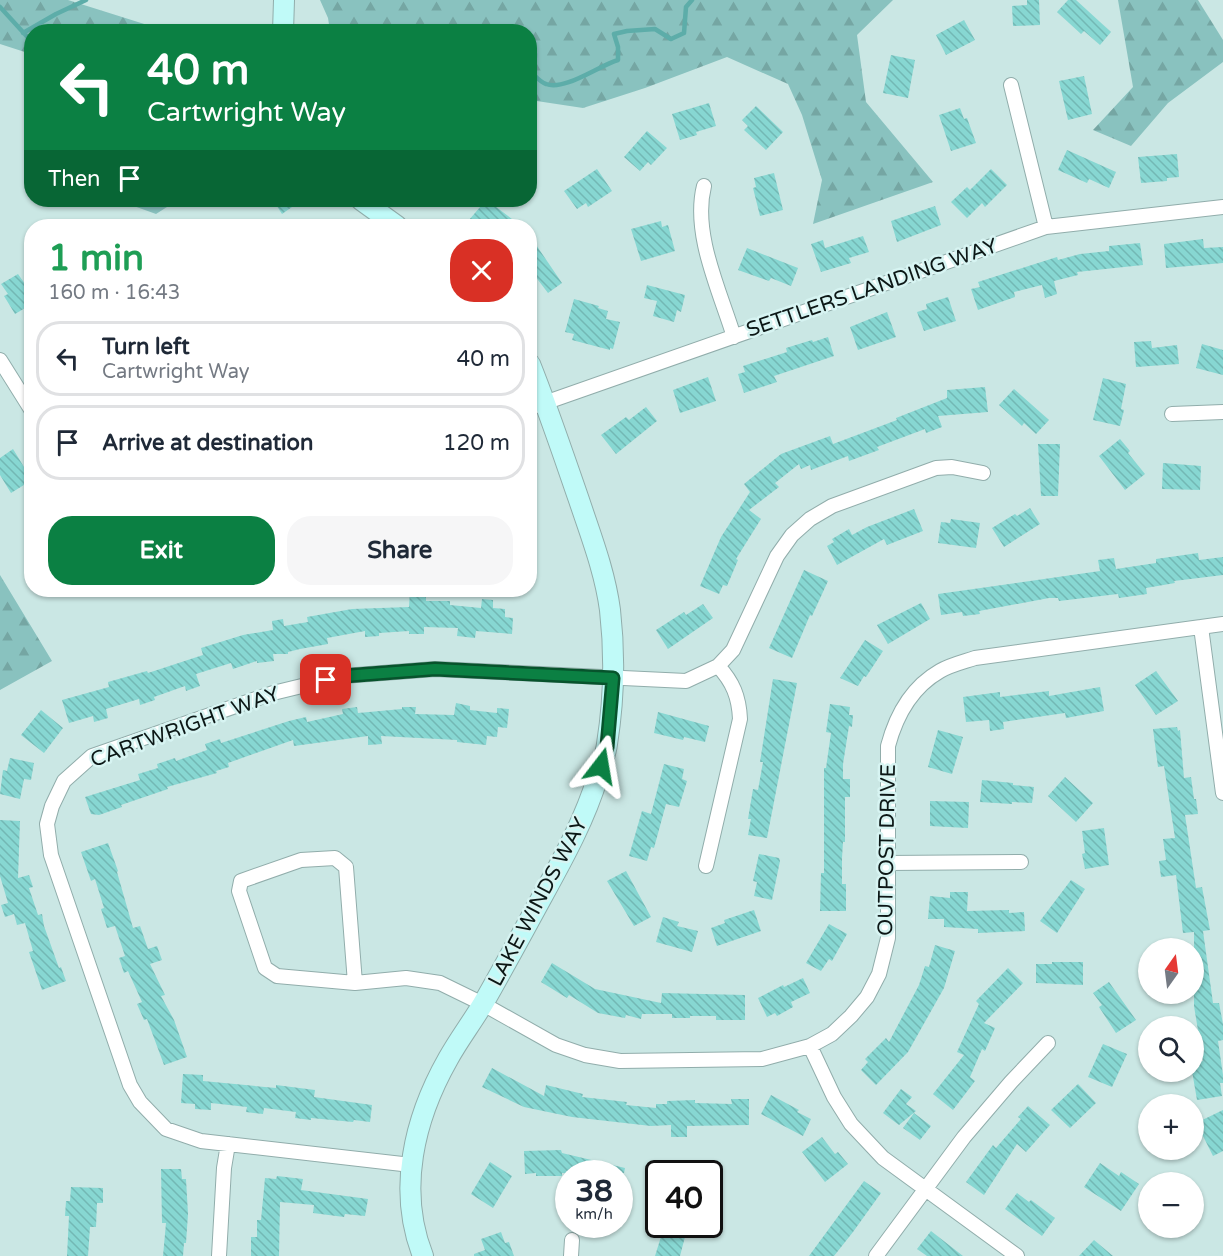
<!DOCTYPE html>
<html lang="en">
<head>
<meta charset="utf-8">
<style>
  body { margin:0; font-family:"Varela Round",sans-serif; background:#f6f6f7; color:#1f2937; height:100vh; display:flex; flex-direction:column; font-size:22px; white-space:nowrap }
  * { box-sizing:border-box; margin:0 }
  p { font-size:20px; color:#747a83 }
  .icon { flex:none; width:33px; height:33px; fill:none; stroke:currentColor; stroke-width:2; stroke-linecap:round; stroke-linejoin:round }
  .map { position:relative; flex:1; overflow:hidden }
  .panel { position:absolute; left:24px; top:219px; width:513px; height:378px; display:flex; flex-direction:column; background:#fff; border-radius:24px; box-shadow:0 2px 4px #0004 }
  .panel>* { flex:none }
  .banner { position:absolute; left:24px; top:24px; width:513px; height:183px; border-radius:24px; box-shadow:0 2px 4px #0004; background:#0b8043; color:#fff; overflow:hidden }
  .needle { width:39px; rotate:14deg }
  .controls { position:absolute; left:1138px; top:938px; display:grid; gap:12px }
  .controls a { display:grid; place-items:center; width:66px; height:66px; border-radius:50%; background:#fff; box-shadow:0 2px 4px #0004; font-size:30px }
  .speed { position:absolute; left:555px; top:1160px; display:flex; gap:12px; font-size:30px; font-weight:700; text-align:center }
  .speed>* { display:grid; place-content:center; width:78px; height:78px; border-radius:50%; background:#fff; box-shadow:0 2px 4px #0004; line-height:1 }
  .speed small { font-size:15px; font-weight:400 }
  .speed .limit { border:3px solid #111; border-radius:9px; background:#fff; color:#111 }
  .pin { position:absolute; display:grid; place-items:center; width:51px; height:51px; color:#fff; margin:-26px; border-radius:12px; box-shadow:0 3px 9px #0006 }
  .me { position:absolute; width:66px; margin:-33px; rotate:14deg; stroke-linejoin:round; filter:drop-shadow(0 0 4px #0008) }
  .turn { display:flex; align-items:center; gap:21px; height:126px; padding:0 24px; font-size:27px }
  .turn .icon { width:78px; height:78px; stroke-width:2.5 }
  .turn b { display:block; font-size:42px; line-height:51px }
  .then { display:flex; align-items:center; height:57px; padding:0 24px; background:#0003; gap:12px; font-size:22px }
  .round { display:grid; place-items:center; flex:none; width:63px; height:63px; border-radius:24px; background:#f6f6f7 }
  .summary { display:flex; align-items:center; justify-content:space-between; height:102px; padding:0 24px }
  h1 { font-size:36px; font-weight:800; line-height:45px; color:#1e9e55 }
  .cta { display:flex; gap:12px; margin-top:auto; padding:12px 24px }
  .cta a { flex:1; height:69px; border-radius:24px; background:#0b8043; color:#fff; font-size:24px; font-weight:800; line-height:69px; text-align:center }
  .cta a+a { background:#f6f6f7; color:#1f2937 }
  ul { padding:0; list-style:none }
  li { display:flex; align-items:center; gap:18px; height:75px; margin:0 12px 9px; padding:0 12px; border:3px solid #e0e1e3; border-radius:24px }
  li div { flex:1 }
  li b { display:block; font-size:22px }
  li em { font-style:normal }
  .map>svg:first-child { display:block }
  .forest { fill:url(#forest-firs) }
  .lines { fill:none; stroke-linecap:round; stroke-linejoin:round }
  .stream { stroke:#5dada9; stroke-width:4.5 }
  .building { fill:url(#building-back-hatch) }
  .street-casing { stroke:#91adab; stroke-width:16 }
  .secondary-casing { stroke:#91adab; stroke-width:22 }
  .street { stroke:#fff; stroke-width:14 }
  .secondary { stroke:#c0faf8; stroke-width:20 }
  .route-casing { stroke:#07532c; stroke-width:15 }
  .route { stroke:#0b8043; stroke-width:10 }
  .labels { text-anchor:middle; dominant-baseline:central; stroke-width:5; stroke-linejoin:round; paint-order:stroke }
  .street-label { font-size:21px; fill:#0c1716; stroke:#d7f4f2 }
</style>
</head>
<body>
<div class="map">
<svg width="1223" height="1256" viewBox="0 0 1223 1256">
  <defs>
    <pattern id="forest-firs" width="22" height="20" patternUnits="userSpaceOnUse" patternTransform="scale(1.5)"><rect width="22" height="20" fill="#89c2bf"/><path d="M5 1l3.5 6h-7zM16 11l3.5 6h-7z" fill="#75a6a3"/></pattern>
    <pattern id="building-back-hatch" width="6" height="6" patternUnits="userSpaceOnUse" patternTransform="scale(1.5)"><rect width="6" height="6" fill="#87d7d2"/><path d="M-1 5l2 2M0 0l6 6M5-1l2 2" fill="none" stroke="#73b8b4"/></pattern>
  </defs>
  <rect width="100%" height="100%" fill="#cae7e4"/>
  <path class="forest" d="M0 0H68L157 28 158 31 32 32 31 54 0 44Z
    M320 0H893L857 35 866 102 933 182 813 224 822 180 802 115 788 84 727 57 645 88 583 108 530 100V32L330 31 328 18Z
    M1118 0H1198L1223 40V62L1168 103 1131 146 1093 130 1133 87Z
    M117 200H178L156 214Z
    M0 575 52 661 0 690Z"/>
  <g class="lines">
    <path class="stream" d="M0 7 32 42
      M467 32 479 30 487 32
      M23 33 56 14 86 0
      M530 50 535 54 534 75C537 78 542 83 546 84 565 91 598 66 618 60V47L614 34 627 31 655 29 671 39 684 33 686 7 692 0"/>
  </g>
  <path class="building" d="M1027 0H1039L1040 25 1013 26 1012 6 1027 5Z
    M1068 0H1076L1111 32 1100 45 1084 31 1081 34 1057 12Z
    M964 20 975 40 946 55 936 35Z
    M891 55 915 60 908 98 883 93Z
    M1084 76 1092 114 1068 120 1059 81Z
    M709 103 716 126 696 132 697 135 680 140 672 114Z
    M756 106 783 132 766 150 744 130 748 126 742 120Z
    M960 108 964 119 967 118 976 143 951 151 939 115Z
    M647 131 667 148 651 165 648 162 640 171 624 157Z
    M1067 150 1116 172 1109 188 1089 179 1087 183 1058 170Z
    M1177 154 1179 177 1167 178V181L1141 183 1138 157Z
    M597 169 612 191 588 207 586 203 577 209 564 191Z
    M991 169 1007 185 985 207 982 203 967 218 951 202 967 187 970 190Z
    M774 173 783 210 760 216 753 188 756 187 754 178Z
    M273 200H302L282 214Z
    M486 200H487L521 226H478L469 220Z
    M935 206 941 225 897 242 891 221Z
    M661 221 662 227 668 225 675 251 641 261 631 229Z
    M530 236 562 283 548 293 535 276 530 279Z
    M863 236 869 252 849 258 851 263 821 272 811 244 823 240 825 248Z
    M1203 239 1204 248 1223 247V263L1166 268 1164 244Z
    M1140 243 1143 265 1077 272 1078 275 1054 281 1057 294 1045 298 1042 285 1014 292 1015 297 978 310 971 289 980 287 978 282 1057 257 1058 260 1080 254 1109 251V246Z
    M747 248 798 268 791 286 771 278 769 281 738 270Z
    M18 274 32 294V304L15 314 4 296 8 294 1 284Z
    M647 285 685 295 681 312 677 310 674 322 653 316 657 301 644 298Z
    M948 297 956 321 924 331 917 312 927 309 926 304Z
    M574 299 599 306 598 308 608 311 606 319 620 322 613 349 610 348V350L572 340 574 334 565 332Z
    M887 312 896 337 858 350 850 327Z
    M828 337 834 356 774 376 777 382 744 393 738 374 745 372 743 366 787 352 786 348 812 340 813 342Z
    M1151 341 1152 348 1177 345 1179 364 1136 367 1134 342Z
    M1202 344 1223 350V375L1196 368Z
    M708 377 716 401 680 413 673 390Z
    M1103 378 1126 384 1121 409 1124 410 1120 426 1093 420Z
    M985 387 988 412 938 416 942 427 926 433 925 429 877 447 879 450 849 461 848 456 811 470 810 465 801 469 799 464 775 483 779 487 749 510 761 519 736 559 738 560 727 586 723 585 719 594 700 586 721 537 750 492 744 484 781 454 830 436 833 444 897 420 896 418 947 398V390Z
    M1014 389 1049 420 1036 434 1024 423 1022 426 999 405Z
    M646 407 657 421 616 454 601 435 626 417 629 420Z
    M1120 439 1130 451 1128 453 1145 474 1125 490 1099 456Z
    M1038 444H1060L1058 496H1041Z
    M13 449 32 480 11 493 0 475V458Z
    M1163 463 1201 466 1200 490 1162 489Z
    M1030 508 1040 524 1004 547 992 528 1015 514 1017 516Z
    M914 509 923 531 887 545 884 539 837 565 827 546 834 542 832 539 849 529 852 535 867 527Z
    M951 519 980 523 976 548 938 543 941 522 950 523Z
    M1198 553 1199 560 1223 557V575L1174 581 1175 583 1146 588 1147 594 1119 598 1118 594 1059 601 1058 598H1049L979 611 980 614 963 616 962 612 941 615 938 594 1100 571 1098 560 1114 558 1116 569 1156 563V559Z
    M804 570 828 581 812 616 810 615 792 658 769 648Z
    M410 590H426V601H450V605L481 608 482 599 493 600V608L505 609V617L513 618 512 634 476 631 475 638 457 636 458 628 424 627V634H409V631L379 633V636L365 637V631L327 638 328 644 300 649 288 652V654H273L274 661 257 663V661L233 669 231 663 196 674 200 686 186 691 185 686 154 697 155 700 140 705 139 699 106 709 108 718 94 722 93 716 69 723 62 700 109 687 108 682 147 671 148 673 203 655 201 648 243 635 273 630 272 621 283 619 284 626 308 622 307 617 352 609 409 607Z
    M921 603 930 619 888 644 877 625Z
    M703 604 713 618 668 649 656 630 684 612 686 615Z
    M865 640 883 651 866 677 864 676 858 686 840 678Z
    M1156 671 1178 701 1156 715 1135 685Z
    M773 679 797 683 767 838 748 835 751 819H748L753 789 758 790 763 762H760Z
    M1100 687 1104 711 1066 718 1065 713 1003 722 1004 729 990 731 989 720 966 722 963 697 1000 692V697L1049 691V696Z
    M456 703 470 706V710L497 713V708L509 709 507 728 498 727 497 737 487 736 486 745 457 742V740L381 736 382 744 368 745V736L294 746 293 740 228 763 229 767 216 771 217 773 167 787 168 789 121 805 122 807 99 815 91 814 85 797 140 780 138 774 158 768 157 764 175 758 176 761 207 750 205 744 220 739 221 743 289 721 306 717 307 722 343 714 342 709 357 707 358 713 402 709V707H416L415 714 454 715Z
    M830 704 850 707 849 715H853L852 727 849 726 843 764V779H850V797H845V842H843L842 858V884H846V911H820L821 873H824V768H826L831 733 826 732Z
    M41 710 63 728 44 753 21 735Z
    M658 712 709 726 705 742 684 737 683 740 654 733Z
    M1177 727 1178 731 1180 730 1184 778 1191 777 1194 799H1196L1198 814 1185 815 1196 888 1202 887 1207 914 1210 930 1203 931 1213 1003H1219L1223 1024V1040L1218 1041 1223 1075V1083H1220L1222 1096 1197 1100 1192 1071H1194V1063L1203 1061 1194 1006V932L1183 933 1176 875 1161 877 1159 861 1166 860 1163 839 1175 838 1164 766 1158 767 1153 729Z
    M938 730 963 737 952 774 928 767Z
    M10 758 34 763 31 780 24 779 20 799 0 794 3 770 7 771Z
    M664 764 684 769 682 779 687 781 679 807 666 804 654 848 651 847 647 861 629 856 642 811 651 814Z
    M1065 777 1093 803 1076 822 1048 796Z
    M982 780 1013 783V785L1034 787 1032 803 1012 802V804L980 802Z
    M930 801 969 802 968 828 930 826Z
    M0 820 20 821 18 878 29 875 33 887 29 888 38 915 42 914 44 926 59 968 61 967 66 981 42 990 29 952 33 951 25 923 17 925 14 914 5 917 1 905 8 903 0 876Z
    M1104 828 1109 865 1085 869 1082 854 1085 853 1082 831Z
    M108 843 118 871 117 872 133 928 140 926 148 949 157 946 162 960 150 964 165 995 161 996 174 1020 187 1057 164 1065 147 1019 144 1020 137 1004 142 1002 128 971 124 973 119 958 125 956 115 926 107 928 101 909 104 908 95 879 91 881 81 852Z
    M759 854 779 858 780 861 772 900 754 896 757 882 753 881Z
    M626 871 651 917 634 926 607 881Z
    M1071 880 1085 889 1057 933 1040 921Z
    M950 892H968L967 911 1009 910V913L1024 912 1025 931 978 933V929L944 927V919H928L930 896 950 898Z
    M754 910 761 931 717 946 711 928 725 923 724 920Z
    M663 917 679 922 677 926 698 931 692 952 656 942Z
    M829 924 847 934 832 961 829 959 821 971 806 963Z
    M935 945 955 951 944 988 908 1052 876 1085 861 1070 868 1062 865 1059 886 1038 889 1042 919 985 925 966 929 967Z
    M1052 962H1083V985L1036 983V964H1052Z
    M552 963 595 989 661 1003 662 993 745 995V1020H716V1016H690V1018H672V1014H642L641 1019 626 1015 625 1018 598 1013 569 995 567 998 541 982Z
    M1008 968 1023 983 984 1023 995 1028 985 1051 982 1049 970 1077 975 1081 953 1110 933 1094 964 1055 957 1052 979 1004 976 1001Z
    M803 978 810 993 791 1002 793 1007 777 1016 775 1013 767 1017 758 998 783 985 784 987Z
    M1109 982 1136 1020 1116 1033 1099 1007 1102 1005 1093 993Z
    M1103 1044 1127 1054 1112 1087 1088 1077Z
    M492 1068 544 1096 546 1085 583 1094 582 1097 627 1102 626 1105 656 1108V1104H667V1101L695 1100V1103L732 1104 731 1099H749V1125L687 1126V1137H671V1125L651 1126 572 1117 524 1107 482 1087Z
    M183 1074 203 1075V1081L276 1088V1085L315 1090 314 1097 372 1105 370 1122 354 1120 353 1122 311 1118V1120L295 1118 296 1112 264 1108 263 1114 246 1112 247 1107 211 1103V1110L195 1109V1104L181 1103Z
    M1078 1084 1096 1103 1070 1128 1051 1110Z
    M901 1089 912 1097 906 1104 916 1111 899 1125 883 1113Z
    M771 1095 799 1110 797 1112 811 1119 803 1136 761 1114Z
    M1028 1106 1050 1125 1026 1152 1017 1144 984 1195 966 1182 993 1145 996 1148 1021 1119 1018 1117Z
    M1223 1110V1151L1213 1156 1203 1136 1198 1139 1194 1131V1124Z
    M914 1113 931 1126 920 1140 903 1128Z
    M822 1137 835 1154 838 1152 848 1164 825 1182 802 1152Z
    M561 1150 562 1153 625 1168 624 1173H562V1176H536V1173L525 1174 524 1151Z
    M490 1162 512 1176 493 1208 471 1194Z
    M1100 1163 1119 1176 1121 1172 1139 1184 1121 1211 1084 1187Z
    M161 1169H181L182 1179H186L188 1214 186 1243H184L183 1256H163L166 1223H162Z
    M277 1176 303 1179 301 1190 368 1199 365 1216 345 1214 344 1217 313 1213 314 1205 280 1202 279 1256H251V1237H257V1220H261L265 1178 276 1179Z
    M864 1181 881 1193 853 1232 834 1256H809Z
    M71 1187 103 1188V1203H97L96 1227H90L88 1256H67L69 1216H65L66 1201H70Z
    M1017 1193 1029 1202 1031 1200 1055 1218 1042 1236 1005 1209Z
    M664 1227 686 1233 680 1256H655Z
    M931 1231 963 1256H927L917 1249Z
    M501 1232 505 1243 509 1242 514 1256H474V1254L485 1250 481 1239Z
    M1094 1240 1113 1256H1079Z"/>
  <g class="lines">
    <g class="street-casing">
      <path id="street" d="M1011 85 1046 227
        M704 186C692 234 720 291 734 337
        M0 360 32 411
        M530 408 1046 227 1223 207
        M1172 414 1223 412
        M1201 627 1223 793
        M887 863 1021 862
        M706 866 740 719C739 697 733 682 718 666
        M355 983 346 867 335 858 301 860 241 881 239 891 265 968 277 976 355 983 406 978 440 983 483 1004 556 1045 585 1055 620 1061 762 1059 810 1046 832 1034 851 1016 867 997 879 974 888 938V746C896 716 912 687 940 671 950 665 963 662 975 658L1223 624
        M810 1046 834 1097 851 1124 883 1158 1017 1256
        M411 1165 201 1141 166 1129 140 1102 130 1085 51 855 47 824 52 806 64 781 92 756 273 693 343 676 435 669 686 681 718 666 733 650 777 556 792 535 810 519 832 506 936 468 952 467 983 473
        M219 1256 224 1168 228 1144
        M571 1256 572 1240
        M876 1256 964 1137 1011 1082 1048 1043"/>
    </g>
    <g class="secondary-casing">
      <path id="secondary" d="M283 32 284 0
        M361 200 397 226
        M423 1256C397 1190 414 1119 448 1059 459 1039 473 1021 484 1002 504 967 523 932 542 897 564 857 585 819 598 776 601 765 606 754 607 744 614 700 615 654 610 610 605 572 591 536 579 500 563 454 548 409 530 364"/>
    </g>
    <use href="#street" class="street"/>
    <use href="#secondary" class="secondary"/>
  </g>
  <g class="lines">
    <g class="route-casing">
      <path id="route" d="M326 680 344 676 435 669 613 678 607 747 601 766"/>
    </g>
    <use href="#route" class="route"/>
  </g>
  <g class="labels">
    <g class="street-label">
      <text transform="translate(872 288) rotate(-19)">SETTLERS LANDING WAY</text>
      <text transform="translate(185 727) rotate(-20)">CARTWRIGHT WAY</text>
      <text transform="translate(887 850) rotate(-89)">OUTPOST DRIVE</text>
      <text transform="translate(538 902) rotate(-62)">LAKE WINDS WAY</text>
    </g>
  </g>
</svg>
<div class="controls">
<a><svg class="needle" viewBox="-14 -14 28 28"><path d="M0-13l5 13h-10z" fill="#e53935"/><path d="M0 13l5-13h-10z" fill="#747a83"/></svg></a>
<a><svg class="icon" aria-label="search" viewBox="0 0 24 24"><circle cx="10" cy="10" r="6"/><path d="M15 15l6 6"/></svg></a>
<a>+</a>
<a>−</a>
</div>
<div class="speed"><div>38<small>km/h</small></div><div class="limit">40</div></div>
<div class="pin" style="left:326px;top:680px;background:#d93025"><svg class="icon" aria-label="arrive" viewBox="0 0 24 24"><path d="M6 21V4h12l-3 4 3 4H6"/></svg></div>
<svg class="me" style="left:601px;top:766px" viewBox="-20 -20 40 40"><path d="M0-17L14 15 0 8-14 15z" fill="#0b8043" stroke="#fff" stroke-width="4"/></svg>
<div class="banner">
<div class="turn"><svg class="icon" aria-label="left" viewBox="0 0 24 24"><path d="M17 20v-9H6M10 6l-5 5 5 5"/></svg><div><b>40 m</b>Cartwright Way</div></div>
<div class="then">Then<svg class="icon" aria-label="arrive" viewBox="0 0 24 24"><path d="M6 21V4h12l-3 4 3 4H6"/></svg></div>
</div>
<section class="panel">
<div class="summary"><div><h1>1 min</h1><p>160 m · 16:43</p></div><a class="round" style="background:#d93025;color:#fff"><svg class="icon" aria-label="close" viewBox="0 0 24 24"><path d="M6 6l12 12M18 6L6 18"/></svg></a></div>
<ul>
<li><svg class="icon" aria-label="left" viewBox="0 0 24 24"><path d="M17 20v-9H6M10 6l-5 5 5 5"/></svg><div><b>Turn left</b><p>Cartwright Way</p></div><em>40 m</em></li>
<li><svg class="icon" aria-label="arrive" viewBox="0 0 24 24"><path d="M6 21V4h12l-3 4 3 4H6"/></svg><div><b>Arrive at destination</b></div><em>120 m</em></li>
</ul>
<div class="cta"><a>Exit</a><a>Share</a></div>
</section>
</div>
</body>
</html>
